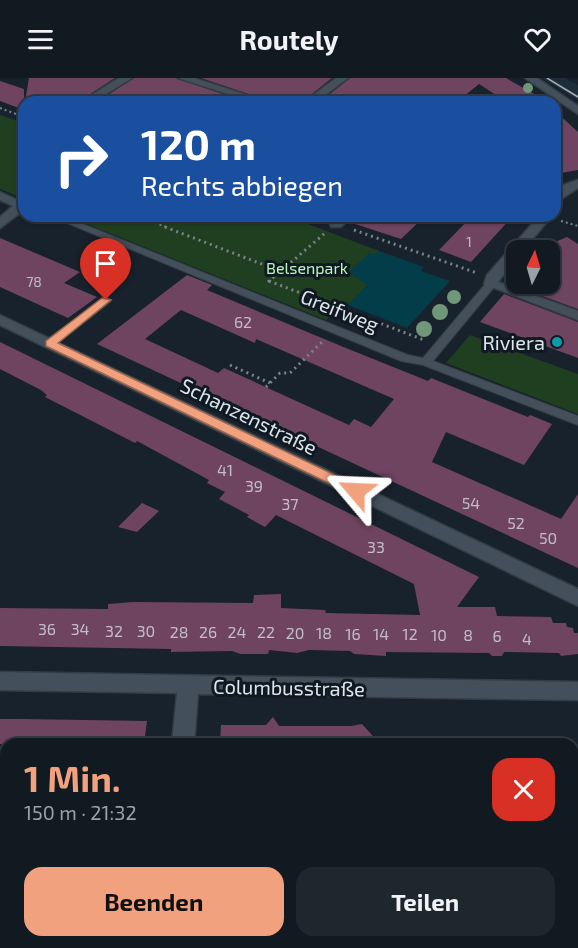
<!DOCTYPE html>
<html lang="de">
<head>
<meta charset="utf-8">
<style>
  body { margin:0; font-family:"Exo 2",sans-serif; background:#1f272e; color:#f1f3f6; height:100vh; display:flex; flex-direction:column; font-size:22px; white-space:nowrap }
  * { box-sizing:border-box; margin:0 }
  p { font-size:20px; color:#9ca1a5 }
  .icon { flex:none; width:33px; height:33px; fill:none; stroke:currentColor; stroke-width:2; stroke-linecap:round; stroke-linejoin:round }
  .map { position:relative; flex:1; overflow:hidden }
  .panel { position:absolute; left:0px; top:660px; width:579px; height:210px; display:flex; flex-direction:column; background:#121a21; border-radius:18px 18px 0 0; box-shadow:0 2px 4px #0004,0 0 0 2px #31383f }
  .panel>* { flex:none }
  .hud { position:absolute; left:18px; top:18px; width:543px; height:126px; border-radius:18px; box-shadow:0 2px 4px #0004,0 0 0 2px #31383f; background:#1a4fa0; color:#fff; overflow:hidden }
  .needle { width:39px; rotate:5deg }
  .fabs { position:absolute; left:506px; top:162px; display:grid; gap:12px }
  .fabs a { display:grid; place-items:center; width:54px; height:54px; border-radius:12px; background:#121a21; box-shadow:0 2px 4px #0004,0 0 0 2px #31383f; font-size:30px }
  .pin { position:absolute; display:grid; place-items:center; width:51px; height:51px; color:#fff; margin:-62px -26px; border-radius:50% 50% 50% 0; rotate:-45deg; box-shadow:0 0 6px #0007 }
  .pin .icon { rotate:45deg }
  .me { position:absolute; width:66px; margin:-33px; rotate:296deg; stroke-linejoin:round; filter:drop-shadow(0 0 4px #0008) }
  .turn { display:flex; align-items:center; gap:21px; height:126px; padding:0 24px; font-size:27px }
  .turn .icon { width:78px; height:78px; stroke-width:2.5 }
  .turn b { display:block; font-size:42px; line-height:51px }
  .round { display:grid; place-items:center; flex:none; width:63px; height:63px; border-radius:18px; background:#1f272e }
  .headline { display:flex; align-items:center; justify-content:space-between; height:102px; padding:0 24px }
  h1 { font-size:36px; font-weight:700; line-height:45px; color:#f2a17e }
  .primary-button { display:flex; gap:12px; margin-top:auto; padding:12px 24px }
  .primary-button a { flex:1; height:69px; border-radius:18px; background:#f2a17e; color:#111; font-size:24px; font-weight:700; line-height:69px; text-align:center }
  .primary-button a+a { background:#1f272e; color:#f1f3f6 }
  header { display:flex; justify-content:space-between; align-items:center; height:78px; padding:0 24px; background:#121a21; font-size:27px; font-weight:700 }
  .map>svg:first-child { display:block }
  .built { fill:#1d2d3b }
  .green { fill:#203f20 }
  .water { fill:#033d4a }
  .building { fill:#6f4461; fill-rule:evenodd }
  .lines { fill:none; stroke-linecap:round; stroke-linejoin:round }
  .lane-casing { stroke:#343c43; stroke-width:2 }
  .street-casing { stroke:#343c43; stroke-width:3 }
  .secondary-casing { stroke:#343c43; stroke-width:3 }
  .path-far1 { stroke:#7a828a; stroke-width:2; stroke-dasharray:2 3; stroke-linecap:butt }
  .path { stroke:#7a828a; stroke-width:3; stroke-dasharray:2 4; stroke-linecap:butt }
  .lane { fill:#434f5a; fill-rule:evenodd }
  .street { fill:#434f5a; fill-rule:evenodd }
  .secondary { fill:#434f5a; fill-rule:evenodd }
  .tram { stroke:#a5adb4; stroke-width:1.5 }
  .tree { fill:#71977a }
  .route { fill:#f2a17e; stroke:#9d6952; stroke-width:1.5 }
  .culture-dot { fill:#0f9aa8; stroke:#0f1922; stroke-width:2 }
  .labels { text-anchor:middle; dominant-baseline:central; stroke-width:6; stroke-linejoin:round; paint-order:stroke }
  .far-number-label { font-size:14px; fill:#c2bdc8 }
  .far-park-label { font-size:16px; fill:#baf7b9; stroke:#0f1922 }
  .number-label { font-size:16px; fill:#c2bdc8 }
  .street-label { font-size:20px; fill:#dee5eb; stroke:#0f1922 }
  .poi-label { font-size:20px; fill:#dee5eb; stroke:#0f1922; text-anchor:end }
</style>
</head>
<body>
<header><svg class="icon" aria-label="menu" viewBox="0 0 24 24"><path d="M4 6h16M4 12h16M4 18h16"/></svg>Routely<svg class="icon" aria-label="heart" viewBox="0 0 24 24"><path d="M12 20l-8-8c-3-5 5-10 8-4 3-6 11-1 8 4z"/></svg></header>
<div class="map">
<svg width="578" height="870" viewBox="0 0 578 870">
  <rect width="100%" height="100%" fill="#18222c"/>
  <path class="built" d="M542 0H564L578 7V22Z"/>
  <path class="green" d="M0 37 24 45V121L0 111Z
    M67 138H287L379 173 350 195 368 207 348 227 326 242Z
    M470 257 578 296V336L446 285Z"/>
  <path class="water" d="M379 173 424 189 421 193 450 203 407 250 348 227 367 207 349 194 369 175 374 177Z"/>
  <path class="building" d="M29 0H115L78 24H25Z
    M134 0H176L246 24H97Z
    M201 0H332L302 24H271Z
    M350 0H506L548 24H507L479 6 457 24H320Z
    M0 3 24 11V32L0 23Z
    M555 33 578 54V92L555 96Z
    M354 138H425L401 161 349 144Z
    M472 138H513L471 184 439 172Z
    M567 159 578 166V231L512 207 516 201V206H549V172H540L548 164H555Z
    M0 160 80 194 64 205 97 219 68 240 0 209Z
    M187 197 212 207 207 212 341 268 428 303 431 300 528 339 530 337 552 346 524 387 446 354 432 384 561 441 578 416V490L97 266ZM181 232 255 265 256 261 394 321 371 349 354 341 349 347 224 290 218 295 145 261Z
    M504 216 578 244V280L480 244Z
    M0 264 479 499 457 529H495L497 538 551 539 553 545H566L567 549 573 550 574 555H578V576L561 578 559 575 504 574 502 578H492L489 575 386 574V578L354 576 350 573 309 572 297 575 269 572 268 576H240L232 573 171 574V571L0 568V530L108 531V526L133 524 253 525 254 517 281 516V530L325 532 326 535 420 537 414 506 276 437 265 449 247 439 249 437 219 421 225 414 207 405 209 402 137 363 135 365 45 319 47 317 41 312 0 291Z
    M142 425 159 433 137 454 118 449Z
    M273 639 279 648H351L362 646 380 666H220L221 647H266Z
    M0 641H22L147 643 144 666H0Z"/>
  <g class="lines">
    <g class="lane-casing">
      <path id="lane" d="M50 138H63L408 277 423 280 487 204H495V208L433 283 578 338V347L423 287 401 283Z
        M106 219 111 222 110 224 54 268H46V262Z"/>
    </g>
    <g class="street-casing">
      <path id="street" d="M119 0H132L93 24H80Z
        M178 0H194L269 24H253Z
        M336 0H348L316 24H304Z
        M578 102V110L555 125V114L563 107Z
        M0 114 24 125V132L0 150V139L13 128 0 122Z
        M338 138H352L341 149H331L330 146Z
        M539 138H552L523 172H516V181L498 204 578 233V242L484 206 487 197Z
        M0 237 578 511V528L0 247Z
        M0 594 578 604V622L198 616 194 666H172L177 615 0 612Z
        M151 864H177V870H151Z"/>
    </g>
    <g class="secondary-casing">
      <path id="secondary" d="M525 0H537L578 28V36Z"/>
    </g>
    <path class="path-far1" d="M0 30 24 39
      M136 138 169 150
      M312 138 324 142
      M561 143 578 148"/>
    <path class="path" d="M165 149 280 193
      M354 152 477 195
      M269 203 424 262
      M268 204 324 156
      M230 287 270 305
      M266 309 280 295H290L324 262"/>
    <use href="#lane" class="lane"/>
    <use href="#street" class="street"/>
    <use href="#secondary" class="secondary"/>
    <path class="tram" d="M547 0 578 19"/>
  </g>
  <g class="tree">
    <circle cx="528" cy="10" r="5"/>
    <circle cx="454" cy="219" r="7"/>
    <circle cx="440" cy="234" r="8"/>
    <circle cx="424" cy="251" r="8"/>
  </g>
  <path class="route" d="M102 220 111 222 58 265 360 409V416H351L46 268V263Z"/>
  <circle class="culture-dot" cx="557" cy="264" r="6"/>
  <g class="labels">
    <g class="far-number-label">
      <text x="469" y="163">1</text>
      <text x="34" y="203">78</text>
    </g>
    <g class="far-park-label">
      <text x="307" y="189">Belsenpark</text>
    </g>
    <g class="number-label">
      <text x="243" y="243">62</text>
      <text x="225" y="391">41</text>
      <text x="254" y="407">39</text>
      <text x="471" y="424">54</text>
      <text x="290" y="425">37</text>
      <text x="516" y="444">52</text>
      <text x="548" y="459">50</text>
      <text x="376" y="468">33</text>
      <text x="47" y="550">36</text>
      <text x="80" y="550">34</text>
      <text x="114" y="552">32</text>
      <text x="146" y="552">30</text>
      <text x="179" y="553">28</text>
      <text x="208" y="553">26</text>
      <text x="237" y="553">24</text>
      <text x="266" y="553">22</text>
      <text x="295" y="554">20</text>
      <text x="324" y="554">18</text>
      <text x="353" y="555">16</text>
      <text x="381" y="555">14</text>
      <text x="410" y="555">12</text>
      <text x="439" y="556">10</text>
      <text x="468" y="556">8</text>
      <text x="497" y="557">6</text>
      <text x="527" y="560">4</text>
    </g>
    <g class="street-label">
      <text transform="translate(340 232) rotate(22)">Greifweg</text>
      <text transform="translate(249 338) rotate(26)">Schanzenstraße</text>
      <text transform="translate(289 609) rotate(1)">Columbusstraße</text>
    </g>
    <g class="poi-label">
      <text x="545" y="264">Riviera</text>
    </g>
  </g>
</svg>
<div class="fabs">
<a><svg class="needle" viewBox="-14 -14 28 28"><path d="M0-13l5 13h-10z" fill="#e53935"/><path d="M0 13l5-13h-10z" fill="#9ca1a5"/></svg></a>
</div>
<div class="pin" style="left:106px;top:222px;background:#d93025"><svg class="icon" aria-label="arrive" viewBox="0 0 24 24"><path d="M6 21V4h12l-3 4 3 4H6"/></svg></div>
<svg class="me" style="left:356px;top:413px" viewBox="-20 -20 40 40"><path d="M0-17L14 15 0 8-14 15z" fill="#f2a17e" stroke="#fff" stroke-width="4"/></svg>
<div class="hud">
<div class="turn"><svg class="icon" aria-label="right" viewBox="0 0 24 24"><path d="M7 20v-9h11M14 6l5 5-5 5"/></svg><div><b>120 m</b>Rechts abbiegen</div></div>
</div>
<section class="panel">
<div class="headline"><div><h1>1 Min.</h1><p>150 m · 21:32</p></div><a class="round" style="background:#d93025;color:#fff"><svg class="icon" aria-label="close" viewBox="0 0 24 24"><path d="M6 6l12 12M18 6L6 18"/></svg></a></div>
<div class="primary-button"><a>Beenden</a><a>Teilen</a></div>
</section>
</div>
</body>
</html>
